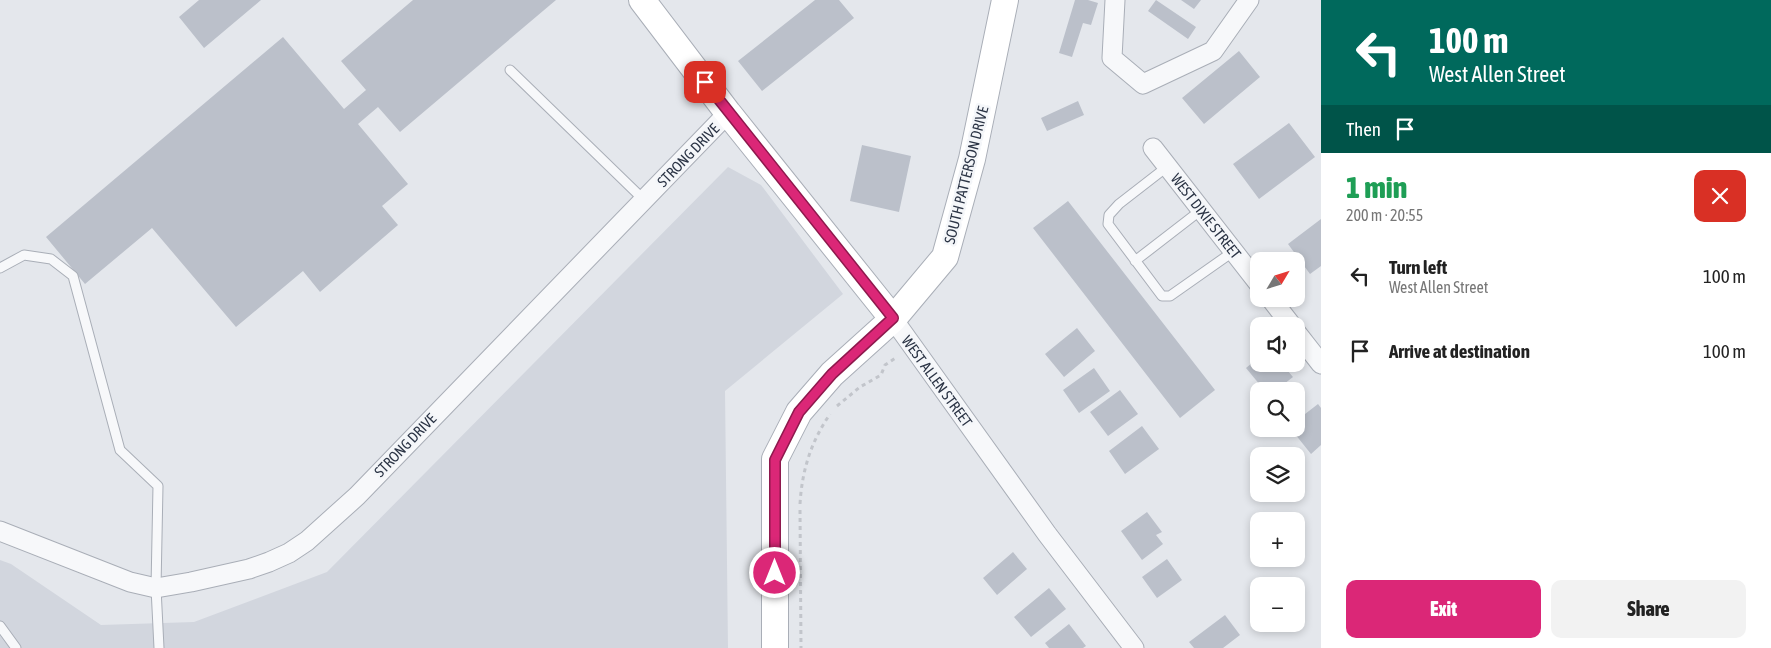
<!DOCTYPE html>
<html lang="en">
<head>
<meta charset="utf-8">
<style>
  body { margin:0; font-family:"Asap Condensed",sans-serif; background:#f2f2f2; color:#222; height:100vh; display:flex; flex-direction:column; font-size:19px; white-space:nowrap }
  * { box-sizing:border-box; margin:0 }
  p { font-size:16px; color:#767676 }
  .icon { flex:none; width:28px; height:28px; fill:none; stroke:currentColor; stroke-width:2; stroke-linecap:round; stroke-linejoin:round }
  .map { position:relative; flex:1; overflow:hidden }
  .details { display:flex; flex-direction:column; background:#fff; width:450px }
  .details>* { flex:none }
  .banner { background:#00695c; color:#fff; overflow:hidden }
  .needle { width:32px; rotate:52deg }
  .controls { position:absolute; left:1250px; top:252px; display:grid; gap:10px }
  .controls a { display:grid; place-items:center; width:55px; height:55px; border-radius:10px; background:#fff; box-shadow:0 2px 8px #0003; font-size:25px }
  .pin { position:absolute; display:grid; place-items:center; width:42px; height:42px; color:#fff; margin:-21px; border-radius:10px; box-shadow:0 2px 8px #0006 }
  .me { position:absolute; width:55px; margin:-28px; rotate:0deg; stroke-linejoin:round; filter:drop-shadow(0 0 4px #0008) }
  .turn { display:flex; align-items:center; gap:18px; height:105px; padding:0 25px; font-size:22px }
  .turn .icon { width:65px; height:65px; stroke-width:2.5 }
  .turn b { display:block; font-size:35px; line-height:42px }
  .then { display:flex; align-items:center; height:48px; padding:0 25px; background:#0003; gap:10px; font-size:19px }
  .round { display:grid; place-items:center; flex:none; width:52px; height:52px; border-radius:10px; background:#f2f2f2 }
  .summary { display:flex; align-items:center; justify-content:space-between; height:85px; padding:0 25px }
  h1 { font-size:30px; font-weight:800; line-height:38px; color:#1e9e55 }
  .primary-button { display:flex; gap:10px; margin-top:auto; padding:10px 25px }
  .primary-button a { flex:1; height:58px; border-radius:10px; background:#db2777; color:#fff; font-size:20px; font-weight:800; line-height:58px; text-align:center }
  .primary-button a+a { background:#f2f2f2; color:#222 }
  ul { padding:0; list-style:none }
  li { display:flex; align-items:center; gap:15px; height:75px; padding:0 25px }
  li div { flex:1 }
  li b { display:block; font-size:19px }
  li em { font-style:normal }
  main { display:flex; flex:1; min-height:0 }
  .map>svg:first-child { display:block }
  .built { fill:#d2d6de }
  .building { fill:#bbc0ca }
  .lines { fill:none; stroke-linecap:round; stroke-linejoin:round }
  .lane-casing { stroke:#a9aeb7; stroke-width:11 }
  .street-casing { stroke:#a9aeb7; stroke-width:21 }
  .secondary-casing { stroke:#a9aeb7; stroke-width:28 }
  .path { stroke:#c2c5cb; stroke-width:3; stroke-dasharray:4 4; stroke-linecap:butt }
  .lane { stroke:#f7f8fa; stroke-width:9 }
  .street { stroke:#f7f8fa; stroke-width:19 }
  .secondary { stroke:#fff; stroke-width:26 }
  .route-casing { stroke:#8e194d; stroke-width:12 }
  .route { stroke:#db2777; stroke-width:9 }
  .labels { text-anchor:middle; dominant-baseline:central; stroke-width:5; stroke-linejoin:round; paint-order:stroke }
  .street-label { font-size:15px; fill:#2b3445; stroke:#f4f6f9 }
</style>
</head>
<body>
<main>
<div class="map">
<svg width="1321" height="648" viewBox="0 0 1321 648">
  <rect width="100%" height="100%" fill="#e4e7ec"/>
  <path class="built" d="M728 167 761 185 843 294 725 391 728 648H0V560L11 564 101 625 194 622 327 572Z"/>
  <path class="building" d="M199 0H261L204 48 179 17Z
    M413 0H556L400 132 378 107 358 124 408 184 382 206 398 225 320 292 303 271 236 327 152 228 85 284 46 237 283 37 344 109 366 90 341 61Z
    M815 0H839L854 18 762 91 738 61Z
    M1075 0H1088L1098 3 1091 25 1083 23 1072 57 1059 53Z
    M1156 0 1196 27 1188 39 1148 11Z
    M1181 0H1201L1194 9Z
    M1239 51 1260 77 1204 124 1182 98Z
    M1078 101 1084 115 1047 131 1041 118Z
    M1289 123 1315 157 1259 199 1233 164Z
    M862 145 911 156 899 212 850 201Z
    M1068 201 1215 390 1180 418 1033 228Z
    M1321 219V266L1310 274 1288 244Z
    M1077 328 1095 351 1064 377 1045 354Z
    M1259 357V364H1282L1293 377 1275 391H1265L1246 368Z
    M1094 368 1110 391 1079 413 1063 390Z
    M1120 390 1138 414 1108 436 1090 412Z
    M1318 404 1321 408V445L1311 454 1291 429H1296V421Z
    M1142 426 1159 449 1125 474 1109 451Z
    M1147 512 1162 532 1156 535 1163 544 1142 560 1121 531Z
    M1013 552 1027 569 997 595 983 578Z
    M1167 559 1182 580 1157 598 1142 577Z
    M1049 588 1066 609 1031 637 1014 617Z
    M1225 615 1240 635 1223 648H1194L1189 642Z
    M1069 624 1086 646 1083 648H1049L1045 643Z"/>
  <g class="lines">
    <g class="lane-casing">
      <path id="lane" d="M510 70 644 200
        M1168 166 1119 204 1109 215 1108 224 1162 296H1170L1234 251
        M1135 261 1201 210
        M0 268 24 255 51 259 73 276 120 450 158 486 156 588 159 648
        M0 626 16 648"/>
    </g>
    <g class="street-casing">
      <path id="street" d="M1115 0 1112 58 1143 84 1213 51 1249 0
        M1153 148 1259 284
        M1271 299 1292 326
        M893 319 1047 534 1134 648
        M1296 332 1321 364
        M0 531 130 582 156 588 191 582 249 569 269 562 289 553 307 541 357 496 728 113"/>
    </g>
    <g class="secondary-casing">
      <path id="secondary" d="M642 0 728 113 893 319
        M775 648V459L799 412 832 374 893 319 945 257 972 159 1005 0"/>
    </g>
    <path class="path" d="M837 406 860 387 881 375 885 365 897 357
      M800 504C802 470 811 442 830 414
      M800 510 801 648"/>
    <use href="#lane" class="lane"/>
    <use href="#street" class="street"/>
    <use href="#secondary" class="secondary"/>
  </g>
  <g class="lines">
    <g class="route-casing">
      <path id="route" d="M705 82 893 318 832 374 799 412 775 460V573"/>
    </g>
    <use href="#route" class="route"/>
  </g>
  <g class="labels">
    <g class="street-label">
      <text transform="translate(688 155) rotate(-46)">STRONG DRIVE</text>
      <text transform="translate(966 175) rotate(-76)">SOUTH PATTERSON DRIVE</text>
      <text transform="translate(1206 216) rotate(52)">WEST DIXIE STREET</text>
      <text transform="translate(937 381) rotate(54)">WEST ALLEN STREET</text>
      <text transform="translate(405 445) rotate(-46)">STRONG DRIVE</text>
    </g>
  </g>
</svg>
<div class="controls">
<a><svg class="needle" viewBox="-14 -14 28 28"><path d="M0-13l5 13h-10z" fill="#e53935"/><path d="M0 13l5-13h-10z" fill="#767676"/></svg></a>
<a><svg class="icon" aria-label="sound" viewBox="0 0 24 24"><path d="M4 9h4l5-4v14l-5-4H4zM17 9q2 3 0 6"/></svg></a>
<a><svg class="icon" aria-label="search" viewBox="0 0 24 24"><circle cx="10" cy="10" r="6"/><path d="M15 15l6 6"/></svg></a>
<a><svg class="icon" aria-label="layers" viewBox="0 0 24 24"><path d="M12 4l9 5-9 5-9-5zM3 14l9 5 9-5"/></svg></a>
<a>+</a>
<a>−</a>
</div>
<div class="pin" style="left:705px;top:82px;background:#d93025"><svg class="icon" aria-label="arrive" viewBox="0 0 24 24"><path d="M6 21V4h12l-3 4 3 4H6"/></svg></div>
<svg class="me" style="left:775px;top:573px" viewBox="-20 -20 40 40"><circle r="17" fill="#db2777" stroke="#fff" stroke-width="3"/><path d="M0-11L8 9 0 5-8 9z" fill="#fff"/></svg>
</div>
<section class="details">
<div class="banner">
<div class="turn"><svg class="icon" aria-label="left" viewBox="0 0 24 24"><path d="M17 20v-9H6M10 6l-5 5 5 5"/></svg><div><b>100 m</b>West Allen Street</div></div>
<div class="then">Then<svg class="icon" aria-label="arrive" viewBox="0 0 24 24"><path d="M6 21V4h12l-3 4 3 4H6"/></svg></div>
</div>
<div class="summary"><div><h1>1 min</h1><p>200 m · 20:55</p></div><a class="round" style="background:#d93025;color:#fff"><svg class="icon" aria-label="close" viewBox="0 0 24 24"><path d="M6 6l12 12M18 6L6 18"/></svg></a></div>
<ul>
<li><svg class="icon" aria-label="left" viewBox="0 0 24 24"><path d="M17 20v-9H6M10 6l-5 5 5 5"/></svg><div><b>Turn left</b><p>West Allen Street</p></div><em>100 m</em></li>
<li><svg class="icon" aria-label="arrive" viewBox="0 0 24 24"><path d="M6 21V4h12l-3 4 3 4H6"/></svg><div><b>Arrive at destination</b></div><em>100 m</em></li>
</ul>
<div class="primary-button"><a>Exit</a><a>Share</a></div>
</section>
</main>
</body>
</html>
